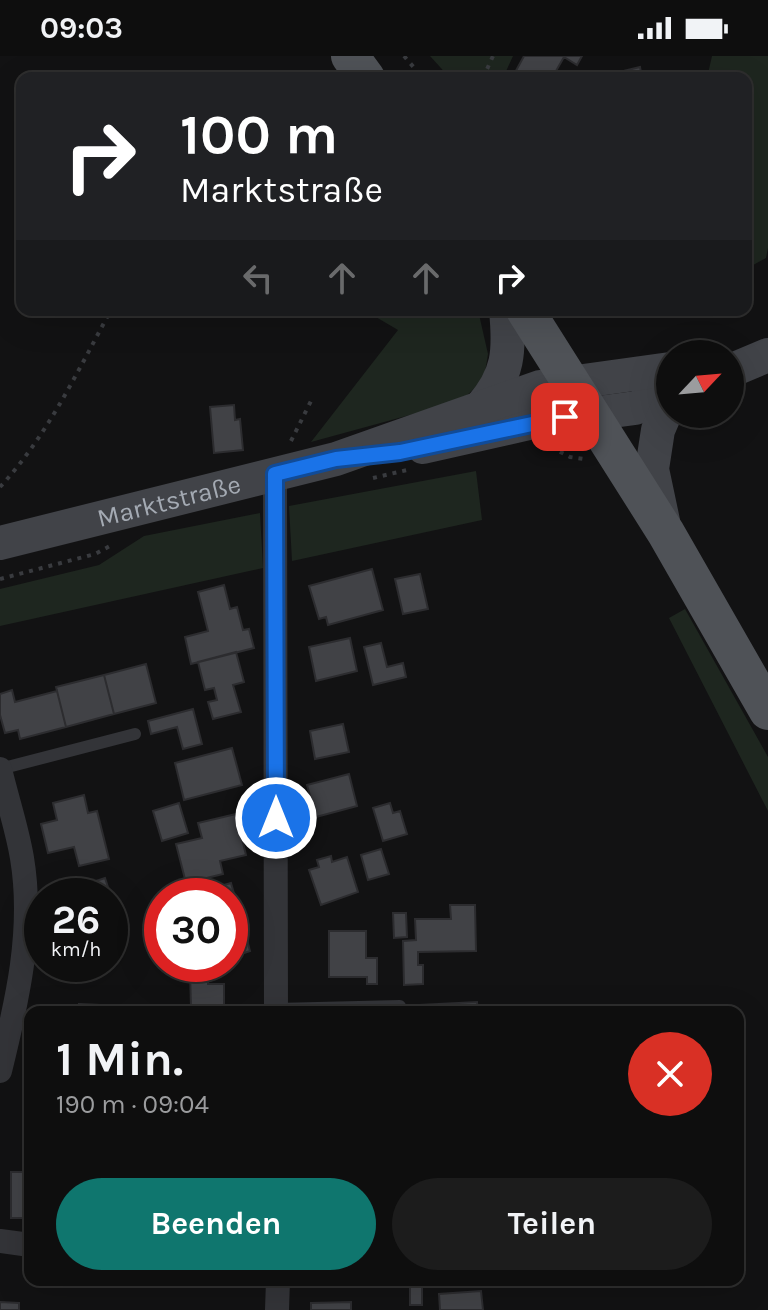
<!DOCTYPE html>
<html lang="de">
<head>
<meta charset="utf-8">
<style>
  body { margin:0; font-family:Karla,sans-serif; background:#1c1c1c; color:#f1f3f6; height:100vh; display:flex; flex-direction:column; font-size:30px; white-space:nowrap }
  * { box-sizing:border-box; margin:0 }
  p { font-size:26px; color:#9b9c9e }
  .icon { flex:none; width:44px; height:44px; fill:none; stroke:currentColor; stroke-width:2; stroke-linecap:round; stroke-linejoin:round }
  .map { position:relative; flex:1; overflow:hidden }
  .sheet { position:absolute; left:24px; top:950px; width:720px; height:280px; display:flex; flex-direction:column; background:#0e0e0e; border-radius:16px; box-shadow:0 8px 32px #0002,0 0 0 2px #2e2e2e }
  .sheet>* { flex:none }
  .hud { position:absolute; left:16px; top:16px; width:736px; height:244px; border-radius:16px; box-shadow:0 8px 32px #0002,0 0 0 2px #2e2e2e; background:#202124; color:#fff; overflow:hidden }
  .needle { width:52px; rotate:64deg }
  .buttons { position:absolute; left:656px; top:284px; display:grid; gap:16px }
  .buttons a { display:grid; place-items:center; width:88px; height:88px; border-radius:50%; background:#0e0e0e; box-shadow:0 8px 32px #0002,0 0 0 2px #2e2e2e; font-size:40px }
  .speed { position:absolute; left:24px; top:822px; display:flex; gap:16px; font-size:40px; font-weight:700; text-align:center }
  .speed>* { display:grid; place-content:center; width:104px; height:104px; border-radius:50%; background:#0e0e0e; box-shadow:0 8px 32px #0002,0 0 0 2px #2e2e2e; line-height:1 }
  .speed small { font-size:20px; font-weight:400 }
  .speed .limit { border:12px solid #d22; background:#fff; color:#111 }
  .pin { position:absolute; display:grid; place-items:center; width:68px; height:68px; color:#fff; margin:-34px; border-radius:16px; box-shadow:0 4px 12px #0006 }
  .me { position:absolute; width:88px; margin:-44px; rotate:0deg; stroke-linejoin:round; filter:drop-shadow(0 0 6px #0008) }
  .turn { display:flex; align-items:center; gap:28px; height:168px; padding:0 32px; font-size:36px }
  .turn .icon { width:104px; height:104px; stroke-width:2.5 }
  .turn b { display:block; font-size:56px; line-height:68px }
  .lanes { display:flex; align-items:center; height:76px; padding:0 32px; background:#0003; justify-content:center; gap:40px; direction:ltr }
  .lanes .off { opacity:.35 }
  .round { display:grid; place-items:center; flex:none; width:84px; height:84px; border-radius:42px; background:#1c1c1c }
  .overview { display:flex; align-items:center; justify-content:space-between; height:136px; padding:0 32px }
  h1 { font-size:48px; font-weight:700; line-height:60px }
  .primary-button { display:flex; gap:16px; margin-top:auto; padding:16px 32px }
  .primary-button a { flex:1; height:92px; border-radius:48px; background:#0f766e; color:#fff; font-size:32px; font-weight:700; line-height:92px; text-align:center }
  .primary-button a+a { background:#1c1c1c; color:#f1f3f6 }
  .status { display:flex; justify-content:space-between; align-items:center; height:56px; padding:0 40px; background:#0e0e0e; direction:ltr }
  .status svg { height:22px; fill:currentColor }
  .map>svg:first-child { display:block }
  .green { fill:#1e261f }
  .building { fill:#414246; stroke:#2c2c2f; stroke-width:2 }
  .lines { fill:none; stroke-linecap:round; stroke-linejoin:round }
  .path { stroke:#393b3f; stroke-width:4; stroke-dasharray:4 6; stroke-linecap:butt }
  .lane { stroke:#333438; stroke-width:12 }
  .street { stroke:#333438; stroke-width:24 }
  .secondary { stroke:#414348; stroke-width:34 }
  .primary { stroke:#4f5257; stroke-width:38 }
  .route-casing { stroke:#114b97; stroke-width:20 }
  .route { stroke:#1a73e8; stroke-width:14 }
  .labels { text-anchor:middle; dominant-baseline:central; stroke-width:7; stroke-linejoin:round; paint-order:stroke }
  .street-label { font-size:26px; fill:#a4aab3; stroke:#0d0d0e }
</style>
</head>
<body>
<div class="status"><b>09:03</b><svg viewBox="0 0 49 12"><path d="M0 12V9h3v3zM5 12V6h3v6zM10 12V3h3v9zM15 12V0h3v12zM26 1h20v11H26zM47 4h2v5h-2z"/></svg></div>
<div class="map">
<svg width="768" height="1254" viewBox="0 0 768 1254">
  <rect width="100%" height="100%" fill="#121213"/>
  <path class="green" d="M430 0H513L503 22H450Z
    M712 0H768V192L766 202 746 213V22H707Z
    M364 254H478L488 298 484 323 461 345 311 386 398 274Z
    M476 415 482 464 292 505 289 450Z
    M260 457 263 512 0 570V533L99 509 144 480Z
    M685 553 768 701V755L669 562Z"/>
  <path class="building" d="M524 0H582L577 9 564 1 552 22H512Z
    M640 11 642 22H604L603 20Z
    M234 349 235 364 240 363 243 394 214 397 210 351Z
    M372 513 383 554 328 569 326 561 319 563 309 530Z
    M420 518 428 553 403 558 395 523Z
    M224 529 230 553 237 551 243 574 249 573 254 592 191 608 185 581 208 575 198 536Z
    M350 582 357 615 316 625 309 591Z
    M381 587 387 611 403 607 406 621 373 629 364 591Z
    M236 596 244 626 233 629 241 656 213 663 208 646 217 644 214 632 205 634 198 606Z
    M146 608 156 647 114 658 104 619Z
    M104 619 114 658 66 671 56 631Z
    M12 634 15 646 57 635 66 671 20 683 18 674 5 677 0 659V638Z
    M193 653 202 688 183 693 177 671 151 678 148 665Z
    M343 668 349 696 315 703 310 675Z
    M232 692 242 729 184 744 175 707Z
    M349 718 357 750 316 761 307 729Z
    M84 739 88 757 97 755 109 803 79 810 74 791 48 797 41 768 57 764 53 747Z
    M179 747 188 777 162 785 153 755Z
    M390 747 393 757 400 755 407 778 383 785 373 752Z
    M236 758 246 799 220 805 223 818 186 827 176 788 202 782 198 767Z
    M381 793 389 818 368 824 361 799Z
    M331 800 332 806 347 801 358 836 321 849 309 814 319 811 317 804Z
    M105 822 115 853 110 855V840H67L65 835Z
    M231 827 240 859 230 861V840H184Z
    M450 849H475L476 895 418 896V909H423V928L404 929 403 885 416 884 415 863H451Z
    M393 857H406L407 881 394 882Z
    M244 872 250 895 232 901 230 876Z
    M329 875H366V902H377V928H367V921H329Z
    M110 890 111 913 59 912V908H110Z
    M208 915V928H224V956H174V952L191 951 190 916Z
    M477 946 478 956H421L420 949Z
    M79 948 122 950V956H79Z
    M11 1116H30V1162H11Z
    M410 1229H422V1249H410Z
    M481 1235 483 1254H440L439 1238Z
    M0 1246 19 1247V1254H0Z
    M351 1246V1254H311V1247Z"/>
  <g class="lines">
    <path class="path" d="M404 0 423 22
      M248 22 253 15
      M483 22 493 0
      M291 385 313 341
      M551 391 570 401 584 403
      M373 422 407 414
      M0 431C48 379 77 316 111 254
      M0 523 95 498 110 490"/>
    <path class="lane" d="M0 713 135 678
      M276 953 400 950"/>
    <path class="street" d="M275 418 276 956
      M0 1015C17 946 34 874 22 802 17 772 7 743 0 713
      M0 1185 30 1189
      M277 1254 278 1224"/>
    <g class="secondary">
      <path d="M730 315 768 299"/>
      <path d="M481 351C509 319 510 295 506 254"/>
      <path d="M423 391 538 365 635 352 670 340"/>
      <path d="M663 465 652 413 658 374 670 346"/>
      <path id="s1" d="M0 487 336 403 540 331 670 313"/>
    </g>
    <path class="primary" d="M350 0 366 22
      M525 254 666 477 768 655"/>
  </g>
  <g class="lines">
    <g class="route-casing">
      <path id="route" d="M276 762 275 418 336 403 400 396 565 361"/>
    </g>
    <use href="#route" class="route"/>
  </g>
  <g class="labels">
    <g class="street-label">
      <text stroke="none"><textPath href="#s1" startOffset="174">Marktstraße</textPath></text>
    </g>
  </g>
</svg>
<div class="buttons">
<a><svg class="needle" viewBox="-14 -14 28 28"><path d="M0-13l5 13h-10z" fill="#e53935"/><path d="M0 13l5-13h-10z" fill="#9b9c9e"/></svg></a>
</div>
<div class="speed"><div>26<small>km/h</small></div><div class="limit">30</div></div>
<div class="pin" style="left:565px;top:361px;background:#d93025"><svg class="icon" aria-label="arrive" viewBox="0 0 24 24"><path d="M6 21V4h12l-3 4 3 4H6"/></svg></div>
<svg class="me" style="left:276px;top:762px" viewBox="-20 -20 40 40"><circle r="17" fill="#1a73e8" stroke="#fff" stroke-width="3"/><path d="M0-11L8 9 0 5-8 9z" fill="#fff"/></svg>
<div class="hud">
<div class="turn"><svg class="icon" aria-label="right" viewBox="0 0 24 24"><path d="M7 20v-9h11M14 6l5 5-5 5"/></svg><div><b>100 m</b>Marktstraße</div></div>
<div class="lanes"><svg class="icon off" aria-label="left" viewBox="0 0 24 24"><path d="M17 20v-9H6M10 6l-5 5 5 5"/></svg><svg class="icon off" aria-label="ahead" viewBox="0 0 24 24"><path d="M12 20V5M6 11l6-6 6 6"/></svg><svg class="icon off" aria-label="ahead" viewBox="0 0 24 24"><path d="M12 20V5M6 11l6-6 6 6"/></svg><svg class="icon" aria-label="right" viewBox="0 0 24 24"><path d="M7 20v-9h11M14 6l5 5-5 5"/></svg></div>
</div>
<section class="sheet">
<div class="overview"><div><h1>1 Min.</h1><p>190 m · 09:04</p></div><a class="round" style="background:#d93025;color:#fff"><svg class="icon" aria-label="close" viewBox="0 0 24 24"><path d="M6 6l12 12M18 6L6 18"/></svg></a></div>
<div class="primary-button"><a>Beenden</a><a>Teilen</a></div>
</section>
</div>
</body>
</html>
